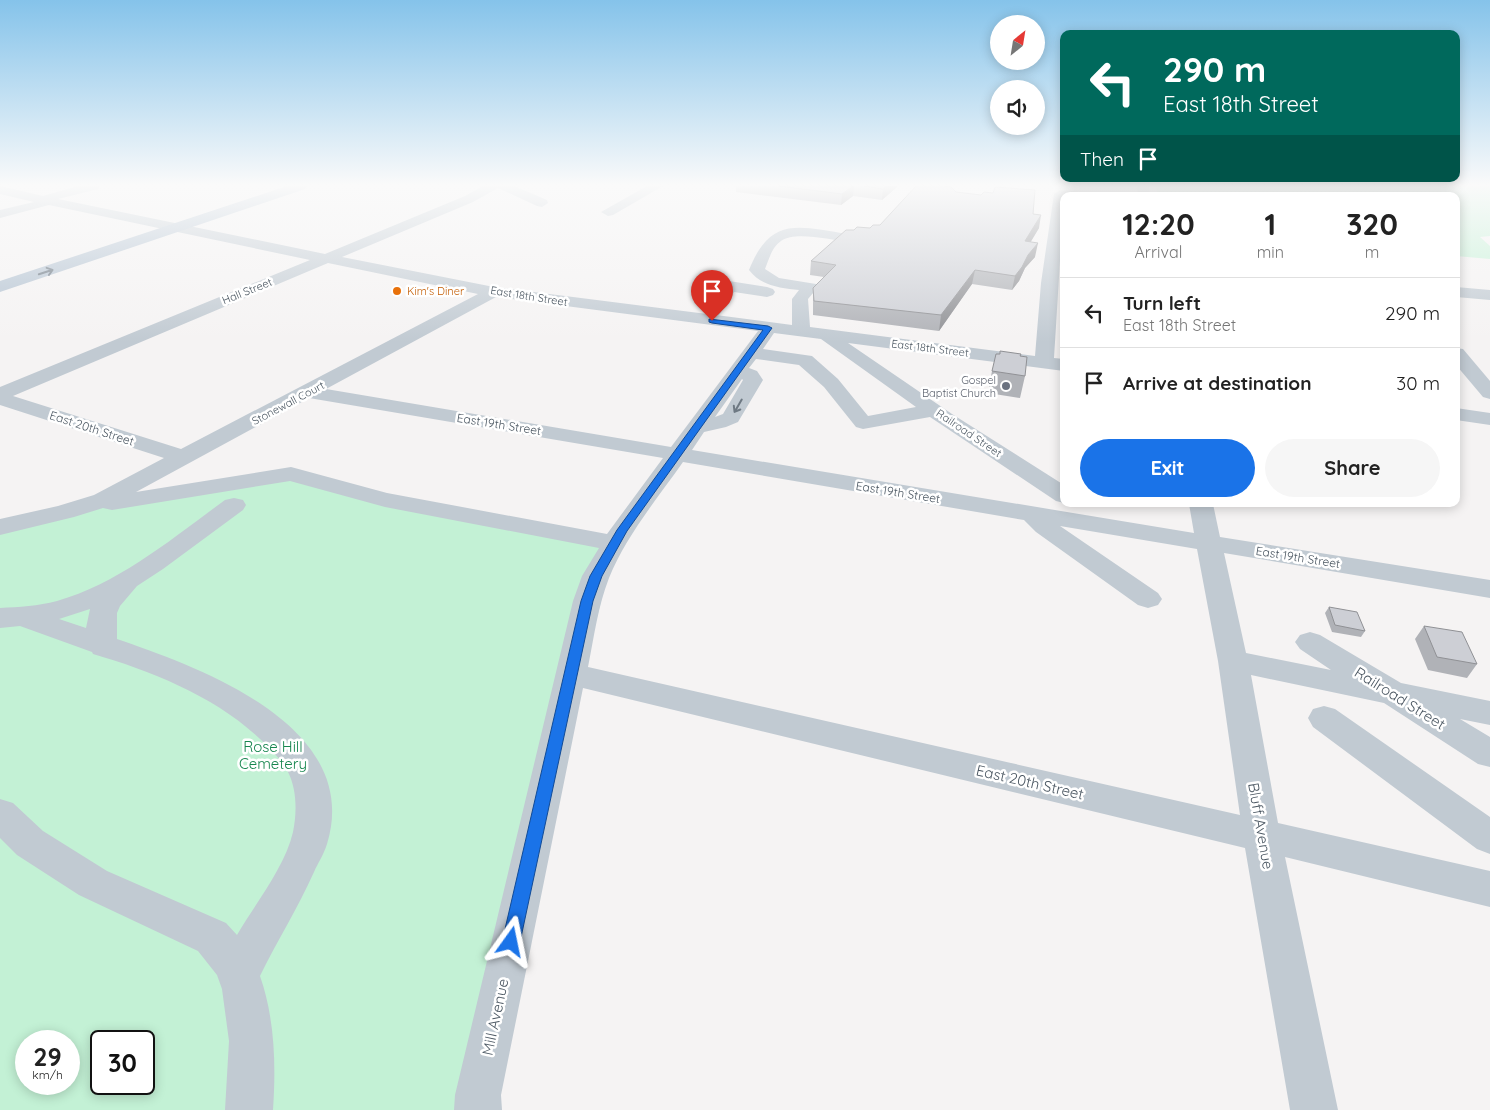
<!DOCTYPE html>
<html lang="en">
<head>
<meta charset="utf-8">
<style>
  body { margin:0; font-family:Quicksand,sans-serif; background:#f6f6f6; color:#222; height:100vh; display:flex; flex-direction:column; font-size:19px; white-space:nowrap }
  * { box-sizing:border-box; margin:0 }
  p { font-size:16px; color:#767676 }
  .icon { flex:none; width:28px; height:28px; fill:none; stroke:currentColor; stroke-width:2; stroke-linecap:round; stroke-linejoin:round }
  .map { position:relative; flex:1; overflow:hidden }
  .drawer { position:absolute; left:1060px; top:192px; width:400px; height:315px; display:flex; flex-direction:column; background:#fff; border-radius:10px; box-shadow:0 2px 12px #0003 }
  .drawer>* { flex:none }
  .top-card { position:absolute; left:1060px; top:30px; width:400px; height:152px; border-radius:10px; box-shadow:0 2px 12px #0003; background:#00695c; color:#fff; overflow:hidden }
  .needle { width:32px; rotate:30deg }
  .tools { position:absolute; left:990px; top:15px; display:grid; gap:10px }
  .tools a { display:grid; place-items:center; width:55px; height:55px; border-radius:50%; background:#fff; box-shadow:0 2px 12px #0003; font-size:25px }
  .speed { position:absolute; left:15px; top:1030px; display:flex; gap:10px; font-size:25px; font-weight:700; text-align:center }
  .speed>* { display:grid; place-content:center; width:65px; height:65px; border-radius:50%; background:#fff; box-shadow:0 2px 12px #0003; line-height:1 }
  .speed small { font-size:12px; font-weight:400 }
  .speed .limit { border:2px solid #111; border-radius:8px; background:#fff; color:#111 }
  .pin { position:absolute; display:grid; place-items:center; width:42px; height:42px; color:#fff; margin:-51px -21px; border-radius:50% 50% 50% 0; rotate:-45deg; box-shadow:0 0 5px #0007 }
  .pin .icon { rotate:45deg }
  .me { position:absolute; width:55px; margin:-28px; rotate:12deg; stroke-linejoin:round; filter:drop-shadow(0 0 4px #0008) }
  .turn { display:flex; align-items:center; gap:18px; height:105px; padding:0 20px; font-size:22px }
  .turn .icon { width:65px; height:65px; stroke-width:2.5 }
  .turn b { display:block; font-size:35px; line-height:42px }
  .then { display:flex; align-items:center; height:48px; padding:0 20px; background:#0003; gap:10px; font-size:19px }
  .eta { display:flex; justify-content:space-evenly; align-items:center; height:85px; text-align:center }
  .eta b { font-size:30px; font-weight:700; line-height:35px }
  .primary-button { display:flex; gap:10px; margin-top:auto; padding:10px 20px }
  .primary-button a { flex:1; height:58px; border-radius:30px; background:#1a73e8; color:#fff; font-size:20px; font-weight:700; line-height:58px; text-align:center }
  .primary-button a+a { background:#f6f6f6; color:#222 }
  ul { padding:0; list-style:none }
  li { display:flex; align-items:center; gap:15px; height:70px; padding:0 20px; border-top:1px solid #e0e0e0 }
  li div { flex:1 }
  li b { display:block; font-size:19px }
  li em { font-style:normal }
  .map>svg:first-child { display:block }
  .green { fill:#c3f1d5; fill-rule:evenodd }
  .lines { fill:none; stroke-linecap:round; stroke-linejoin:round }
  .minor { fill:#c1cad2; fill-rule:evenodd }
  .major { fill:#b3c2d1; fill-rule:evenodd }
  .wall { fill:#b0b2b7 }
  .shaded-wall { fill:#909195 }
  .building { fill:#cdcfd5; stroke:#909195 }
  .oneway { stroke:#64717d }
  .oneway2 { stroke:#6e7983 }
  .route { fill:#1a73e8; stroke:#114b97 }
  .food-dot { fill:#e8710a; stroke:#fff; stroke-width:2 }
  .worship-dot { fill:#6b7280; stroke:#fff; stroke-width:2 }
  .labels { text-anchor:middle; dominant-baseline:central; stroke-width:5; stroke-linejoin:round; paint-order:stroke }
  .far-street-label { font-size:11px; fill:#4a5661; stroke:#fff }
  .far-food-label { font-size:11px; fill:#c56008; stroke:#fff; text-anchor:start }
  .far-worship-label { font-size:11px; fill:#5b616d; stroke:#fff; text-anchor:end }
  .street-label { font-size:12px; fill:#4a5661; stroke:#fff }
  .near-street-label { font-size:15px; fill:#4a5661; stroke:#fff }
  .near-park-label { font-size:15px; fill:#17864f; stroke:#fff }
</style>
</head>
<body>
<div class="map">
<svg width="1490" height="1110" viewBox="0 0 1490 1110">
  <rect width="100%" height="100%" fill="#f5f3f3"/>
  <path class="green" d="M1156 186H1490V236L1480 237 1490 246V259L1456 256V196H1158Z
    M291 474 615 543 478 1110H0V527L65 512ZM26 1041H69V1084H26ZM101 1041H144V1084H101Z"/>
  <g class="lines">
    <path class="minor" d="M0 186 43 196 78 186H100L98 189 58 199 325 254 465 196 483 186H514L547 200 548 203 542 207 537 206 498 188 473 202 342 257 494 287 707 314 705 311 721 286 723 283 729 281 767 287 773 289 775 292 773 295 767 297 734 292 719 315H716L792 325V299L799 290C781 288 761 286 749 270 771 215 799 227 848 234L853 235 855 238 853 241 848 242C831 240 795 231 781 241 772 247 769 259 765 269L779 278 816 284 818 287 808 299 810 327 1035 356 1041 283 1054 194 1060 190 1089 193 1091 196H1064L1054 358 1064 359V371L848 343 952 414 1064 485V503L1056 501 930 417 863 429 856 427 824 387 799 365 756 359 749 368 757 371 763 380 738 422 726 427 704 432 692 450 1194 533 1189 504H1213L1220 537 1490 580V598L1224 553 1246 653 1331 670 1300 649 1295 642 1300 635 1310 632 1320 635 1401 683 1490 701V725L1460 719 1490 737V767L1478 764 1384 703 1251 675 1278 823 1490 871V907L1285 857 1338 1110H1290L1245 848 583 688 501 1095 502 1110H454L455 1095 573 601 582 576 599 548 385 507 290 481 112 510 103 508 74 517 0 535V519L58 506 94 495 164 458 0 405V387L310 260 49 205 0 218V210L34 202 0 194ZM328 263 478 294 181 449 13 396ZM496 297 758 331 671 447 326 389ZM774 333 821 339 916 407 868 416 838 379 812 356 763 349ZM742 379 743 380 723 414 715 417ZM309 398 663 458 607 534 387 493 291 467 136 492ZM683 462 1024 520 1036 532 1138 605 1148 608 1158 605 1162 599 1158 593 1060 526 1197 549 1218 661 1240 815 588 667C594 637 598 606 609 578 626 536 657 499 683 462Z
      M647 186H663L613 215 608 216 601 212Z
      M1137 186H1149L1150 196H1138Z
      M1456 287 1490 290V300L1456 297Z
      M1456 348 1463 349 1490 381V399L1483 397 1456 365Z
      M1456 408 1490 413V425L1456 420Z
      M234 498 243 500 246 505 243 510 163 569 137 586 120 606 117 613V639C201 668 363 726 327 844 324 854 318 863 314 872 298 908 277 941 260 976 275 1019 276 1066 273 1110H225L229 1041 222 989 217 975 198 951 79 895 17 855 0 838V799L13 803 43 831 107 871 226 923 237 935C255 904 285 867 293 832 297 812 297 790 288 772 284 763 276 755 269 748 224 700 155 672 93 654L92 652 20 626 0 628V608C19 607 38 606 57 601 120 583 174 537 225 500ZM90 609 86 628 59 619Z
      M1324 706 1335 709 1490 817V854L1477 849 1313 727 1308 718 1313 709Z"/>
    <path class="major" d="M287 186H307L305 189 0 292V281Z"/>
  </g>
  <path class="wall" d="M736 186H898L882 200 853 196 841 205 736 192Z
    M956 192 1033 214 1039 228 1030 242 1035 257 1025 268 1019 281 1012 290 972 284 939 331 813 315V288L824 277 810 275 811 261 870 228 880 225Z
    M1020 356 1025 376 1020 398 988 393 992 371Z
    M1329 607 1365 631 1361 637 1332 632 1325 613Z
    M1424 626 1477 664 1467 678 1428 670 1415 639Z"/>
  <path class="shaded-wall" d="M853 186H854L853 196 841 205 842 194Z
    M886 186H898L882 200 883 189Z
    M1041 215 1039 228 1023 255 1025 241Z
    M1038 243 1035 257 1025 268 1019 281 1012 290 1015 276 1028 255Z
    M975 270 972 284 939 331 941 315Z"/>
  <path class="building" d="M779 186H853L842 194Z
    M864 186H886L883 189Z
    M916 186H943L951 187 956 192 981 195 984 192 993 193 995 187 1035 190 1033 214 1041 215 1025 241 1038 243 1028 255 1022 267 1015 276 975 270 941 315 814 301 813 288 836 265 811 261 846 230H854L857 227 870 228 873 225H880Z
    M1000 351 1021 354 1020 356 1027 357 1025 376 992 371 996 354H1000Z
    M1329 607 1357 612 1365 631 1335 625Z
    M1424 626 1462 632 1477 664 1437 657Z"/>
  <defs><path id="oneway-shaft" d="M-6 0H5M1.5-3L5.5 0L1.5 3" fill="none" stroke-width="1.6" stroke-linecap="round" stroke-linejoin="round" transform="scale(1.25)"/></defs>
  <use class="oneway" href="#oneway-shaft" transform="translate(46 272) rotate(-18)"/>
  <use class="oneway2" href="#oneway-shaft" transform="translate(738 406) rotate(120)"/>
  <linearGradient id="sky" x2="0" y2="1"><stop stop-color="#85c3ea"/><stop offset="0.54" stop-color="#fafafa"/><stop offset="1" stop-color="#fafafa" stop-opacity="0"/></linearGradient>
  <rect width="1490" height="342" fill="url(#sky)"/>
  <path class="route" d="M709 319 768 326 772 328 627 531 602 576 593 601 520 942 518 948 511 951 505 948 502 942 581 601 590 576 617 530 763 330 712 323 709 322Z"/>
  <circle class="food-dot" cx="397" cy="291" r="5"/>
  <circle class="worship-dot" cx="1006" cy="386" r="5"/>
  <g class="labels">
    <g class="far-street-label">
      <text transform="translate(247 291) rotate(-22)">Hall Street</text>
      <text transform="translate(529 296) rotate(9)">East 18th Street</text>
      <text transform="translate(930 348) rotate(7)">East 18th Street</text>
      <text transform="translate(288 403) rotate(-28)">Stonewall Court</text>
      <text transform="translate(969 433) rotate(34)">Railroad Street</text>
    </g>
    <g class="far-food-label">
      <text x="407" y="291">Kim's Diner</text>
    </g>
    <g class="far-worship-label">
      <text x="996" y="380">Gospel<tspan x="996" dy="13">Baptist Church</tspan></text>
    </g>
    <g class="street-label">
      <text transform="translate(499 424) rotate(9)">East 19th Street</text>
      <text transform="translate(92 428) rotate(18)">East 20th Street</text>
      <text transform="translate(898 492) rotate(9)">East 19th Street</text>
      <text transform="translate(1298 557) rotate(9)">East 19th Street</text>
    </g>
    <g class="near-street-label">
      <text transform="translate(1400 698) rotate(32)">Railroad Street</text>
      <text transform="translate(1030 782) rotate(13)">East 20th Street</text>
      <text transform="translate(1261 826) rotate(80)">Bluff Avenue</text>
      <text transform="translate(495 1017) rotate(-78)">Mill Avenue</text>
    </g>
    <g class="near-park-label">
      <text x="273" y="746">Rose Hill<tspan x="273" dy="17">Cemetery</tspan></text>
    </g>
  </g>
</svg>
<div class="tools">
<a><svg class="needle" viewBox="-14 -14 28 28"><path d="M0-13l5 13h-10z" fill="#e53935"/><path d="M0 13l5-13h-10z" fill="#767676"/></svg></a>
<a><svg class="icon" aria-label="sound" viewBox="0 0 24 24"><path d="M4 9h4l5-4v14l-5-4H4zM17 9q2 3 0 6"/></svg></a>
</div>
<div class="speed"><div>29<small>km/h</small></div><div class="limit">30</div></div>
<div class="pin" style="left:712px;top:321px;background:#d93025"><svg class="icon" aria-label="arrive" viewBox="0 0 24 24"><path d="M6 21V4h12l-3 4 3 4H6"/></svg></div>
<svg class="me" style="left:511px;top:942px" viewBox="-20 -20 40 40"><path d="M0-17L14 15 0 8-14 15z" fill="#1a73e8" stroke="#fff" stroke-width="4"/></svg>
<div class="top-card">
<div class="turn"><svg class="icon" aria-label="left" viewBox="0 0 24 24"><path d="M17 20v-9H6M10 6l-5 5 5 5"/></svg><div><b>290 m</b>East 18th Street</div></div>
<div class="then">Then<svg class="icon" aria-label="arrive" viewBox="0 0 24 24"><path d="M6 21V4h12l-3 4 3 4H6"/></svg></div>
</div>
<section class="drawer">
<div class="eta">
<div><b>12:20</b><p>Arrival</p></div>
<div><b>1</b><p>min</p></div>
<div><b>320</b><p>m</p></div>
</div>
<ul>
<li><svg class="icon" aria-label="left" viewBox="0 0 24 24"><path d="M17 20v-9H6M10 6l-5 5 5 5"/></svg><div><b>Turn left</b><p>East 18th Street</p></div><em>290 m</em></li>
<li><svg class="icon" aria-label="arrive" viewBox="0 0 24 24"><path d="M6 21V4h12l-3 4 3 4H6"/></svg><div><b>Arrive at destination</b></div><em>30 m</em></li>
</ul>
<div class="primary-button"><a>Exit</a><a>Share</a></div>
</section>
</div>
</body>
</html>
